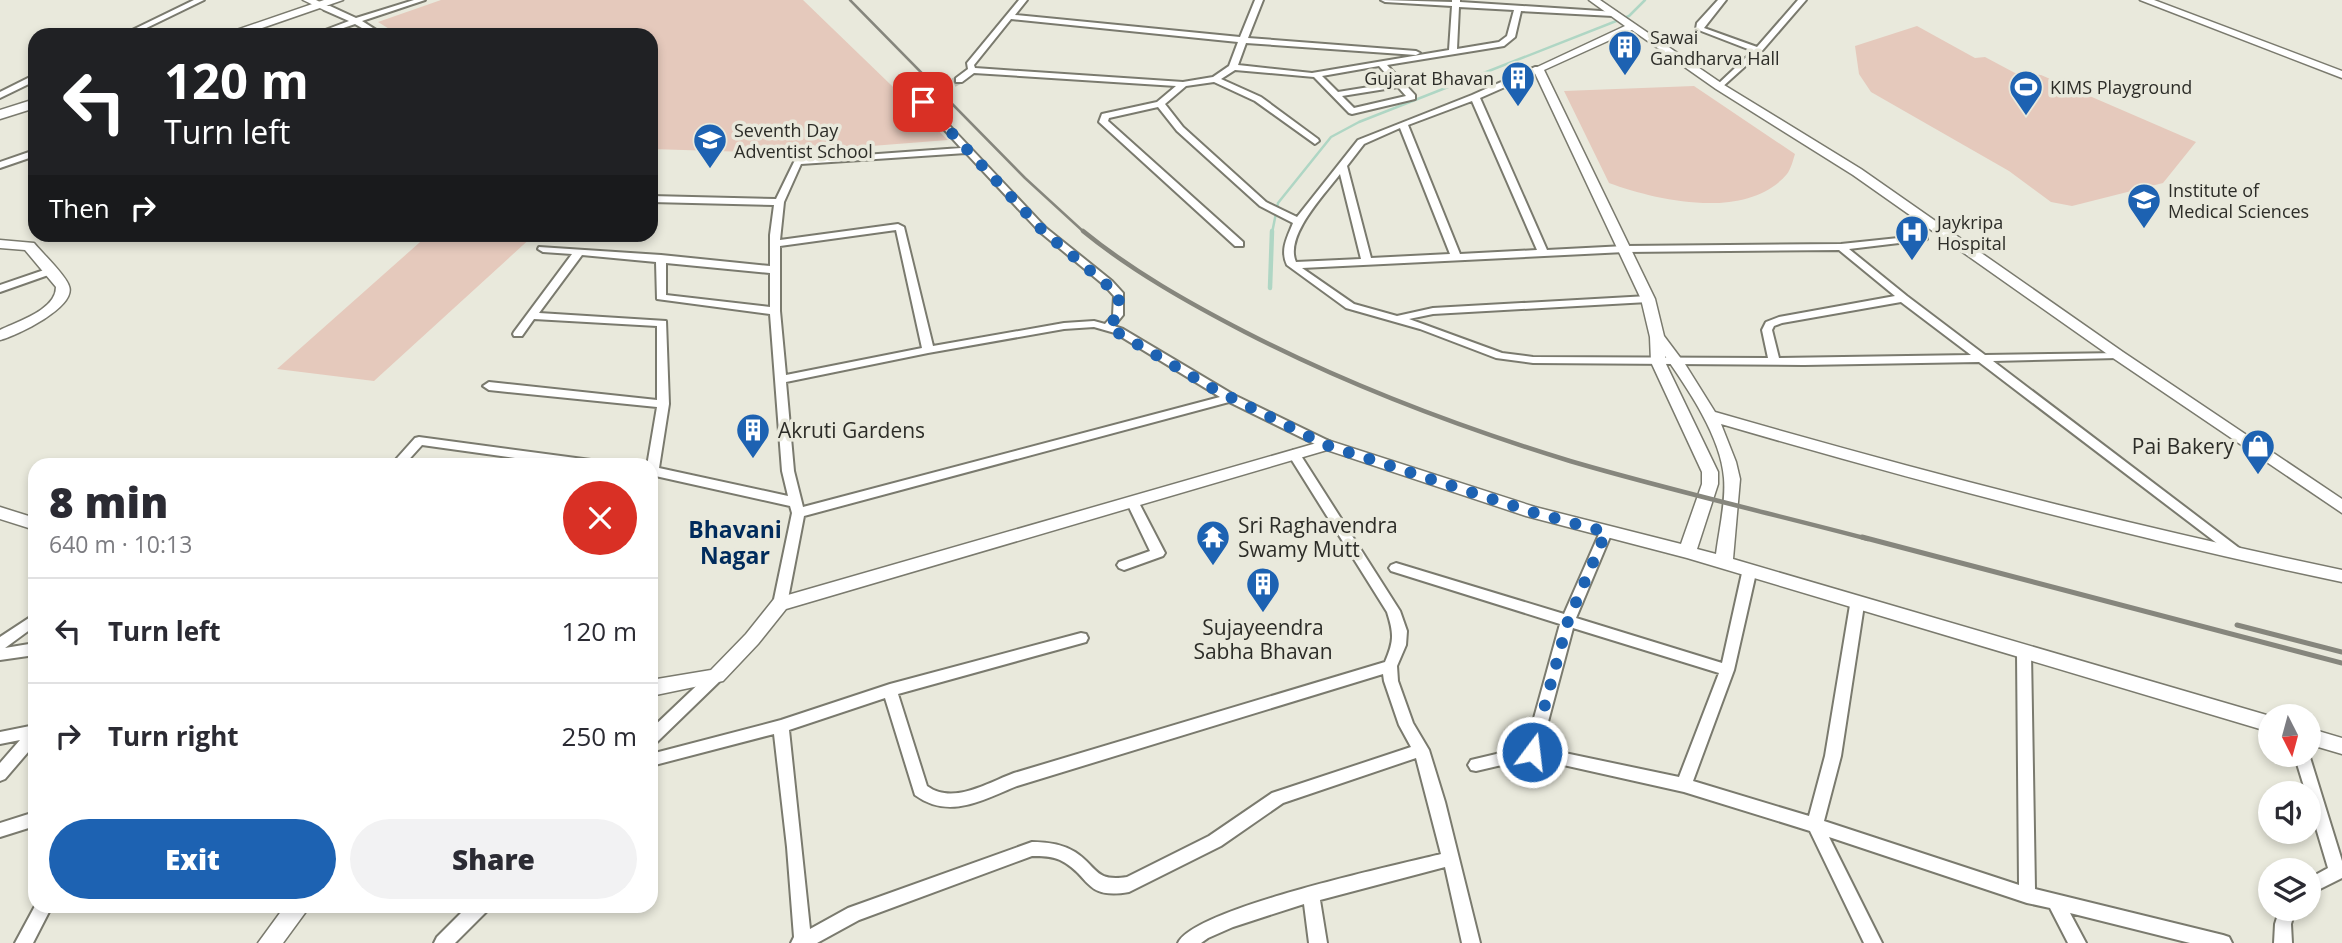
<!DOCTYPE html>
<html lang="en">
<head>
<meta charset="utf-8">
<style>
  body { margin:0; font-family:"Open Sans",sans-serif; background:#f2f2f3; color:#2b2b33; height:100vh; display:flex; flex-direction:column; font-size:26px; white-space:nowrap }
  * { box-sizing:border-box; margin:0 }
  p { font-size:23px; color:#7c7c81 }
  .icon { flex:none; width:38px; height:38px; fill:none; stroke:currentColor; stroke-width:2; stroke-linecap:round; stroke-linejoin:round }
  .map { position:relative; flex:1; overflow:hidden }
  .sheet { position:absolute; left:28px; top:458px; width:630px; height:455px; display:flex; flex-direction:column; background:#fff; border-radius:21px; box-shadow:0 4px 10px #0003 }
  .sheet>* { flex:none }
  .hud { position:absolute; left:28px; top:28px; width:630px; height:214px; border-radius:21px; box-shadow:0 4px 10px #0003; background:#202124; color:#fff; overflow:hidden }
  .needle { width:46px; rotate:174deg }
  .fabs { position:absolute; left:2258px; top:704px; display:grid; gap:14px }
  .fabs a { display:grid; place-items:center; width:63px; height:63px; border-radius:50%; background:#fff; box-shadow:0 4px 10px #0003; font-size:35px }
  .pin { position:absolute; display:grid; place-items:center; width:60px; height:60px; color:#fff; margin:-30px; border-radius:14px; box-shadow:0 4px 10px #0006 }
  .me { position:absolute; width:77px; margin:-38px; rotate:15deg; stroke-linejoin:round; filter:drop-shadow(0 0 5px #0008) }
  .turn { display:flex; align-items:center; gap:24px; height:147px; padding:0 21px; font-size:32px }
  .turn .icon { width:91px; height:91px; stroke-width:2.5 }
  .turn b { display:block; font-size:49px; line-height:60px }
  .then { display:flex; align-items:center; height:66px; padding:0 21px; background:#0003; gap:14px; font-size:26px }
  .round { display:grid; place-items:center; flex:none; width:74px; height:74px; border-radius:37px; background:#f2f2f3 }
  .overview { display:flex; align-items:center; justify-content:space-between; height:119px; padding:0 21px }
  h1 { font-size:42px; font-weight:800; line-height:52px }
  .button { display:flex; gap:14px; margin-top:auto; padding:14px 21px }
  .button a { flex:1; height:80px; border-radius:42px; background:#1d62b2; color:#fff; font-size:28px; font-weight:800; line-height:80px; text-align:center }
  .button a+a { background:#f2f2f3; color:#2b2b33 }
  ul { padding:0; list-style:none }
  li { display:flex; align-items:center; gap:21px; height:105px; padding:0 21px; border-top:2px solid #e1e1e2 }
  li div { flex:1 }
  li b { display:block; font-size:26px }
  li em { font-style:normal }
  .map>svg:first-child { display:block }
  .green { fill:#e5c9bc }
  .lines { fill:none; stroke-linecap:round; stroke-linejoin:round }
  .stream-far1 { stroke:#afd6c4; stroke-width:2.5 }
  .stream { stroke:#afd6c4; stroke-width:4.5 }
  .minor-tunnel { stroke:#c3c3b8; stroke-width:9; stroke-dasharray:9 4.5; stroke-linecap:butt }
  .minor-casing { stroke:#7a7a6e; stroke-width:4 }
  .tertiary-casing { stroke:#7a7a6e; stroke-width:3 }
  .primary-casing { stroke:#7a7a6e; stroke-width:3 }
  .minor { fill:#fff; fill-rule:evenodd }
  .tertiary { fill:#fff; fill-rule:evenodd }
  .primary { fill:#fff; fill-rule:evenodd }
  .rail-far2 { stroke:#86867d; stroke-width:2.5 }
  .rail-far1 { stroke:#86867d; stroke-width:4.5 }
  .rail { stroke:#86867d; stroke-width:5 }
  .route { stroke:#1d62b2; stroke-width:12; stroke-dasharray:0 21.6 }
  .labels { text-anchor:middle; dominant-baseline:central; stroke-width:7; stroke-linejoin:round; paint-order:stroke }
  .far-poi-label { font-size:18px; fill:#2d2d28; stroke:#e9e9dc; text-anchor:start }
  .poi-label { font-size:21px; fill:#2d2d28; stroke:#e9e9dc; text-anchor:start }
  .neighbourhood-label { font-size:23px; font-weight:bold; fill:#002b5c; stroke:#e9e9dc }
</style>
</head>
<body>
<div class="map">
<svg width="2342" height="943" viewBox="0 0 2342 943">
  <rect width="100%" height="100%" fill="#e9e9dc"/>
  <path class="green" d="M441 0H803L948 140 782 153 651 149V35H399L378 22Z
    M1917 26 1975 58 1985 57 2015 73 2041 75 2196 142 2163 183 2072 206 2051 202 2009 171 1871 92 1859 74 1855 46Z
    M1694 86 1795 154C1793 160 1791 169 1787 174 1747 221 1658 201 1609 183L1564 91Z
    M428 235H534L374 381 277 369Z"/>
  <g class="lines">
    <path class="stream-far1" d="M1272 233 1278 203 1331 137 1359 122 1629 16 1645 0"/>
    <path class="stream" d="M1270 288 1272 231"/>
    <path class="minor-tunnel" d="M929 94 959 80"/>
    <g class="minor-casing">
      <path id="minor" d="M194 0H204L132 35H122Z
        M414 0H425L362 21 384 35H374L355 24 323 35H312L349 21 324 10V6H330L356 18Z
        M1019 0H1027L1015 15 1240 37 1255 0H1263L1248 38 1416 51 1420 53 1416 55 1246 43 1238 65 1312 73 1449 50 1452 6 1385 2 1381 0 1452 2V0H1460V2L1616 12 1617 14 1613 16 1521 11 1515 37 1504 46 1387 65 1415 95V99L1352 114 1349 113 1314 77 1235 70 1221 79 1261 97 1318 139 1319 141 1315 144 1255 101 1214 82 1186 86 1165 104 1183 127 1266 202 1297 217 1358 140 1472 95 1535 67H1541V71L1480 98 1547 250 1625 246 1841 244 1927 235V239L1924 240 1849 249 1907 296 1985 355 2122 353 2124 355 2122 357 2118 358 1993 361 2247 554 2245 557H2235L1979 362 1804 365 1533 363 1496 358 1420 329 1346 308 1287 265C1280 250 1287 238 1293 223L1260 206 1177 131 1158 107 1109 118 1108 121 1243 242V246H1235L1099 122 1102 114 1157 102 1176 86 974 73 962 82H956V78L968 69 967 63ZM1459 7 1514 10 1507 36 1499 42 1457 49ZM1011 19 1238 42 1229 66 1213 77 1183 82 975 68 974 65ZM1379 66 1394 83 1338 92 1322 76ZM1398 87 1406 96 1354 108 1342 96ZM1472 101 1537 250 1460 254 1408 125ZM1400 128 1450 254 1371 258 1347 166 1364 144ZM1340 174 1361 259 1296 262C1284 236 1325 194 1340 174ZM1839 250 1895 296 1779 317 1766 322 1762 330 1768 358 1533 357 1502 353 1409 319 1433 314 1648 302 1653 299 1648 296 1433 308 1397 316 1354 304 1302 268 1625 252ZM1901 302 1971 355 1779 358 1772 330 1774 326 1782 323Z
        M1718 0H1726L1704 28 1757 47 1798 0H1806L1761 52 1720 89 1716 87 1717 85 1753 51 1696 29 1697 23Z
        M32 76H35V81L0 98V92Z
        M929 91 933 94 927 102 1046 228 1112 281 1123 293V315L1114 326 1123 329 1234 395 1331 442 1333 445 1327 449 1323 448 1229 402 804 516 787 604 785 608H775L773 604 792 513 790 506 651 475V466H647L657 407 489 390 483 386 489 382 657 400V326L534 319 522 336H514L513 334 514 332 572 254 543 252 538 249 539 247 661 255 770 266V235L774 205 651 202V196L776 199 795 160 961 148 919 102 926 92ZM966 153 1040 232 1104 285 1114 296 1113 315 1105 324 1094 321 1064 323 933 346 904 227 898 224 780 240 784 202 801 164ZM896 230 922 348 786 375 780 311V246ZM582 255 656 262 657 299 770 314 782 471 788 496 659 468 669 404 666 321 539 313ZM666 263 770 273V307L666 295ZM1094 327 1115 333 1220 397 803 507 794 471 786 382 928 353 1064 329Z
        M35 150V156L0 168V162Z
        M50 268 54 269V273L0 292V285Z
        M419 437 606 462 612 466H572L422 445 403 466H390L415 438Z
        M1294 450 1298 451 1400 611 1407 631 1406 645 1397 666 1398 681 1413 723 1429 750 1445 802 1480 943H1462L1445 867 1320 900 1327 943H1309L1304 904 1233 927 1208 938 1201 943H1178C1194 908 1398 865 1441 854L1416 758 1283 803 1221 846 1129 892C1083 900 1091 875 1060 860 1052 856 1041 856 1032 856L859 920 817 943H791L794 937 787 847 774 734 651 766V754L781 720 890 684 1081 633 1086 634 1088 638 1086 642 898 694 927 786C953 805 987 783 1014 773L1385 662C1394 641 1394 634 1387 612L1288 454ZM1383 674 1384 681 1399 725 1411 747 1272 793 1209 836 1127 877C1094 882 1098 867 1075 852 1062 844 1047 842 1032 842L848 908 810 929 789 730 885 698 915 795C949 820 982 800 1017 786Z
        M1132 497 1138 501 1165 553 1163 556 1124 570 1119 568 1117 565 1119 562 1150 551 1126 501Z
        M1606 527 1611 529 1612 532 1576 618 1722 663 1742 573 1744 570H1754L1756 573 1734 670 1693 781 1809 816 1825 756 1850 605 1852 601H1862L1864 605 1841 756 1824 821 2019 885 2017 653 2019 649 2024 647 2029 649 2031 653 2035 889 2223 935 2229 937 2232 943H2190L2070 913 2086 943H2068L2050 908 2027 903 1829 837 1882 943H1864L1810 831 1684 792 1532 758 1476 771 1471 770 1468 765 1471 760 1526 747 1560 624 1391 571 1389 568 1391 565 1396 563 1564 614 1600 532 1601 529ZM1573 628 1719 673 1679 777 1541 748Z
        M35 614V626L5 648 35 643V655L0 660V637Z
        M716 670 721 672 723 676 721 680 656 743 651 745V729L711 672Z
        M35 725V744L5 779 0 781V763L20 740 0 744V732Z
        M2308 751 2342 861V878L2308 895V879L2328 868 2308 801V793H2306L2294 754H2308Z
        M35 812V826L0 837V823Z
        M35 906H52L33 943H15Z
        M468 906H488L486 912 455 943H434L437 937Z
        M2280 908H2296L2291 924 2292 943H2274L2275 924Z"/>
    </g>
    <g class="tertiary-casing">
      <path id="tertiary" d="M303 0H316L332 8 324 10Z
        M1589 0H1600L1724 85 1861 169 2123 352 2342 499V513L2113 358 1853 175 1716 89 1632 30 1544 70 1655 299 1664 336 1685 364 1715 412C1922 472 2131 526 2342 570V582C2133 538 1926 484 1721 424L1736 462 1740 479 1733 559 2270 716V732L1687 558 1526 516 1327 450 786 609 758 644 723 681 651 696V680L711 670 746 634 774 599 1327 440 1535 507 1681 544 1702 484V472L1651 362 1650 337 1641 299 1533 69 1625 26ZM1665 356C1688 389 1721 437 1724 478 1726 502 1719 530 1716 554L1697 549 1718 484V472L1665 362Z
        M2140 0H2154L2342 71V78Z
        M0 240 34 243C42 253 65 274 69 286 77 307 16 336 0 340V330C18 321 56 310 56 287L25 250 0 248Z
        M0 507 35 518V530L0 519Z
        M2308 728 2342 738V754L2308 744Z
        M285 906H310L283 943H258Z"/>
    </g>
    <g class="primary-casing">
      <path id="primary" d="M324 0H343L242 35H222Z
        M35 99V108L0 119V110Z"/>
    </g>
    <use href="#minor" class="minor"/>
    <use href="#tertiary" class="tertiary"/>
    <use href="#primary" class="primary"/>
    <path class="rail-far2" d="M850 0 1025 178 1085 233"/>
    <path class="rail-far1" d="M1083 231C1132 271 1189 303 1245 332 1348 385 1459 427 1570 461 1669 490 1769 513 1868 539"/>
    <path class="rail" d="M1862 537 2342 663
      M2237 625 2342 652"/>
  </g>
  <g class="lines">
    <path class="route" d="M923 102 1042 230 1119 295 1118 315 1108 327 1212 388 1326 445 1532 512 1606 532 1568 621 1532 752"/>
  </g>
  <defs>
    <g id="building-pin" transform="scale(1.75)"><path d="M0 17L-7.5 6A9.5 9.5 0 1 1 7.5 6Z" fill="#1d62b2" stroke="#e9e9dc"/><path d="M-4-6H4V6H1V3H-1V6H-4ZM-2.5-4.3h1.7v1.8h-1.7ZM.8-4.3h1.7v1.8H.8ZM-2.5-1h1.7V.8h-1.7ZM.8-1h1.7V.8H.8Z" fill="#fff"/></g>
    <g id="stadium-pin" transform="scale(1.75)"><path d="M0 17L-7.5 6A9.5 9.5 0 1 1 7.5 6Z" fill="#1d62b2" stroke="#e9e9dc"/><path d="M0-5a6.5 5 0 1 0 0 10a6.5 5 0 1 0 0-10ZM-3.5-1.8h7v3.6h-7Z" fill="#fff"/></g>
    <g id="school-pin" transform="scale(1.75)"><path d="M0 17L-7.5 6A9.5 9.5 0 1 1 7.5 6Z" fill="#1d62b2" stroke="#e9e9dc"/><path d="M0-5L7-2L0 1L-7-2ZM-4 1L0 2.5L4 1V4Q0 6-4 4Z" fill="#fff"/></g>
    <g id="university-pin" transform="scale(1.75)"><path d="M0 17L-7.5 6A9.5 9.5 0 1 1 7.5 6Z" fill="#1d62b2" stroke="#e9e9dc"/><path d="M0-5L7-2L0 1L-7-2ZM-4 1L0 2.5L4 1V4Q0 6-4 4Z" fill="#fff"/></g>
    <g id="hospital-pin" transform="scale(1.75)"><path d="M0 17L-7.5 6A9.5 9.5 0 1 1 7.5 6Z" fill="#1d62b2" stroke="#e9e9dc"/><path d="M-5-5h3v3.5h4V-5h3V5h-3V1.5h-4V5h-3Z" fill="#fff"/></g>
    <g id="shop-pin" transform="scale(1.75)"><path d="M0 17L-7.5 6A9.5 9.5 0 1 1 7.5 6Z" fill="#1d62b2" stroke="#e9e9dc"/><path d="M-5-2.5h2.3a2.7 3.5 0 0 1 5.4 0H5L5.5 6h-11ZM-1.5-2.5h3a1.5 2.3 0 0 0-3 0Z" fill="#fff"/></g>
    <g id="temple-pin" transform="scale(1.75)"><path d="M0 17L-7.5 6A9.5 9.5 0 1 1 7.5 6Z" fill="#1d62b2" stroke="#e9e9dc"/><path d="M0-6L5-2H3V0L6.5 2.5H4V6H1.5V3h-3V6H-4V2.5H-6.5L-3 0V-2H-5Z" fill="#fff"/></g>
  </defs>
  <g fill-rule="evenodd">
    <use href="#building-pin" x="1625" y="47"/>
    <use href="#building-pin" x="1518" y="78"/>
    <use href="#stadium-pin" x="2026" y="87"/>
    <use href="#school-pin" x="710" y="140"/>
    <use href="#university-pin" x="2144" y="200"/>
    <use href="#hospital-pin" x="1912" y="232"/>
    <use href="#building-pin" x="753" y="430"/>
    <use href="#shop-pin" x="2258" y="446"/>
    <use href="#temple-pin" x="1213" y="537"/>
    <use href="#building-pin" x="1263" y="584"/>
  </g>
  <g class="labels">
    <g class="far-poi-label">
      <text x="1650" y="37">Sawai<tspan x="1650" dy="21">Gandharva Hall</tspan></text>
      <text x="1494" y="78" text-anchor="end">Gujarat Bhavan</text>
      <text x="2050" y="87">KIMS Playground</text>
      <text x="734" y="130">Seventh Day<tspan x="734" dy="21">Adventist School</tspan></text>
      <text x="2168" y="190">Institute of<tspan x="2168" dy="21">Medical Sciences</tspan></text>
      <text x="1937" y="222">Jaykripa<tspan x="1937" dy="21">Hospital</tspan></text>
    </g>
    <g class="poi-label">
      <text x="778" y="430">Akruti Gardens</text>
      <text x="2234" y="446" text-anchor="end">Pai Bakery</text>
      <text x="1238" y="525">Sri Raghavendra<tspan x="1238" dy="24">Swamy Mutt</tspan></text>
      <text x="1263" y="627" text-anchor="middle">Sujayeendra<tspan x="1263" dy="24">Sabha Bhavan</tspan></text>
    </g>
    <g class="neighbourhood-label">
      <text x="735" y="529">Bhavani<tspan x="735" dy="26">Nagar</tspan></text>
    </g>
  </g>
</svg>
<div class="fabs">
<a><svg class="needle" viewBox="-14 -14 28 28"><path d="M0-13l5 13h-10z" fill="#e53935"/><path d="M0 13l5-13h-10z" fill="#7c7c81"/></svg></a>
<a><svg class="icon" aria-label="sound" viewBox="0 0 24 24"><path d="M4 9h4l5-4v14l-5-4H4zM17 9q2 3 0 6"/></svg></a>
<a><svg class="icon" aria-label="layers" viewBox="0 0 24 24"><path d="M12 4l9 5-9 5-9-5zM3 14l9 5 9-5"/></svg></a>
</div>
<div class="pin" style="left:923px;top:102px;background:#d93025"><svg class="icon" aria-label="arrive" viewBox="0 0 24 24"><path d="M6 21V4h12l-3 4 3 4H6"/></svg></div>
<svg class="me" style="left:1532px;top:752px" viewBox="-20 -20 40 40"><circle r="17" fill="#1d62b2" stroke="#fff" stroke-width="3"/><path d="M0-11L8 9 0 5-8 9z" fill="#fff"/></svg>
<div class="hud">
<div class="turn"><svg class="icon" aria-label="left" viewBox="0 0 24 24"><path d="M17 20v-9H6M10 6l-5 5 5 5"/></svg><div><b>120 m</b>Turn left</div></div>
<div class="then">Then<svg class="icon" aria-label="right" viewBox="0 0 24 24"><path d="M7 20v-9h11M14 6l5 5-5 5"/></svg></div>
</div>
<section class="sheet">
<div class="overview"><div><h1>8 min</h1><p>640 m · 10:13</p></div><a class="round" style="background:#d93025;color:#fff"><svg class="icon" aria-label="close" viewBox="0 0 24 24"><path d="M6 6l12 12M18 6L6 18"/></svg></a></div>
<ul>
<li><svg class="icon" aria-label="left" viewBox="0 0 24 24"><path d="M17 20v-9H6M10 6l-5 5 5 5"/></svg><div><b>Turn left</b></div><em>120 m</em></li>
<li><svg class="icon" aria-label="right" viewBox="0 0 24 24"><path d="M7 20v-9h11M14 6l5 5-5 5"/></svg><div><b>Turn right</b></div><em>250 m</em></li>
</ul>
<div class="button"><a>Exit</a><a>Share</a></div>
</section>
</div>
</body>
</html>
